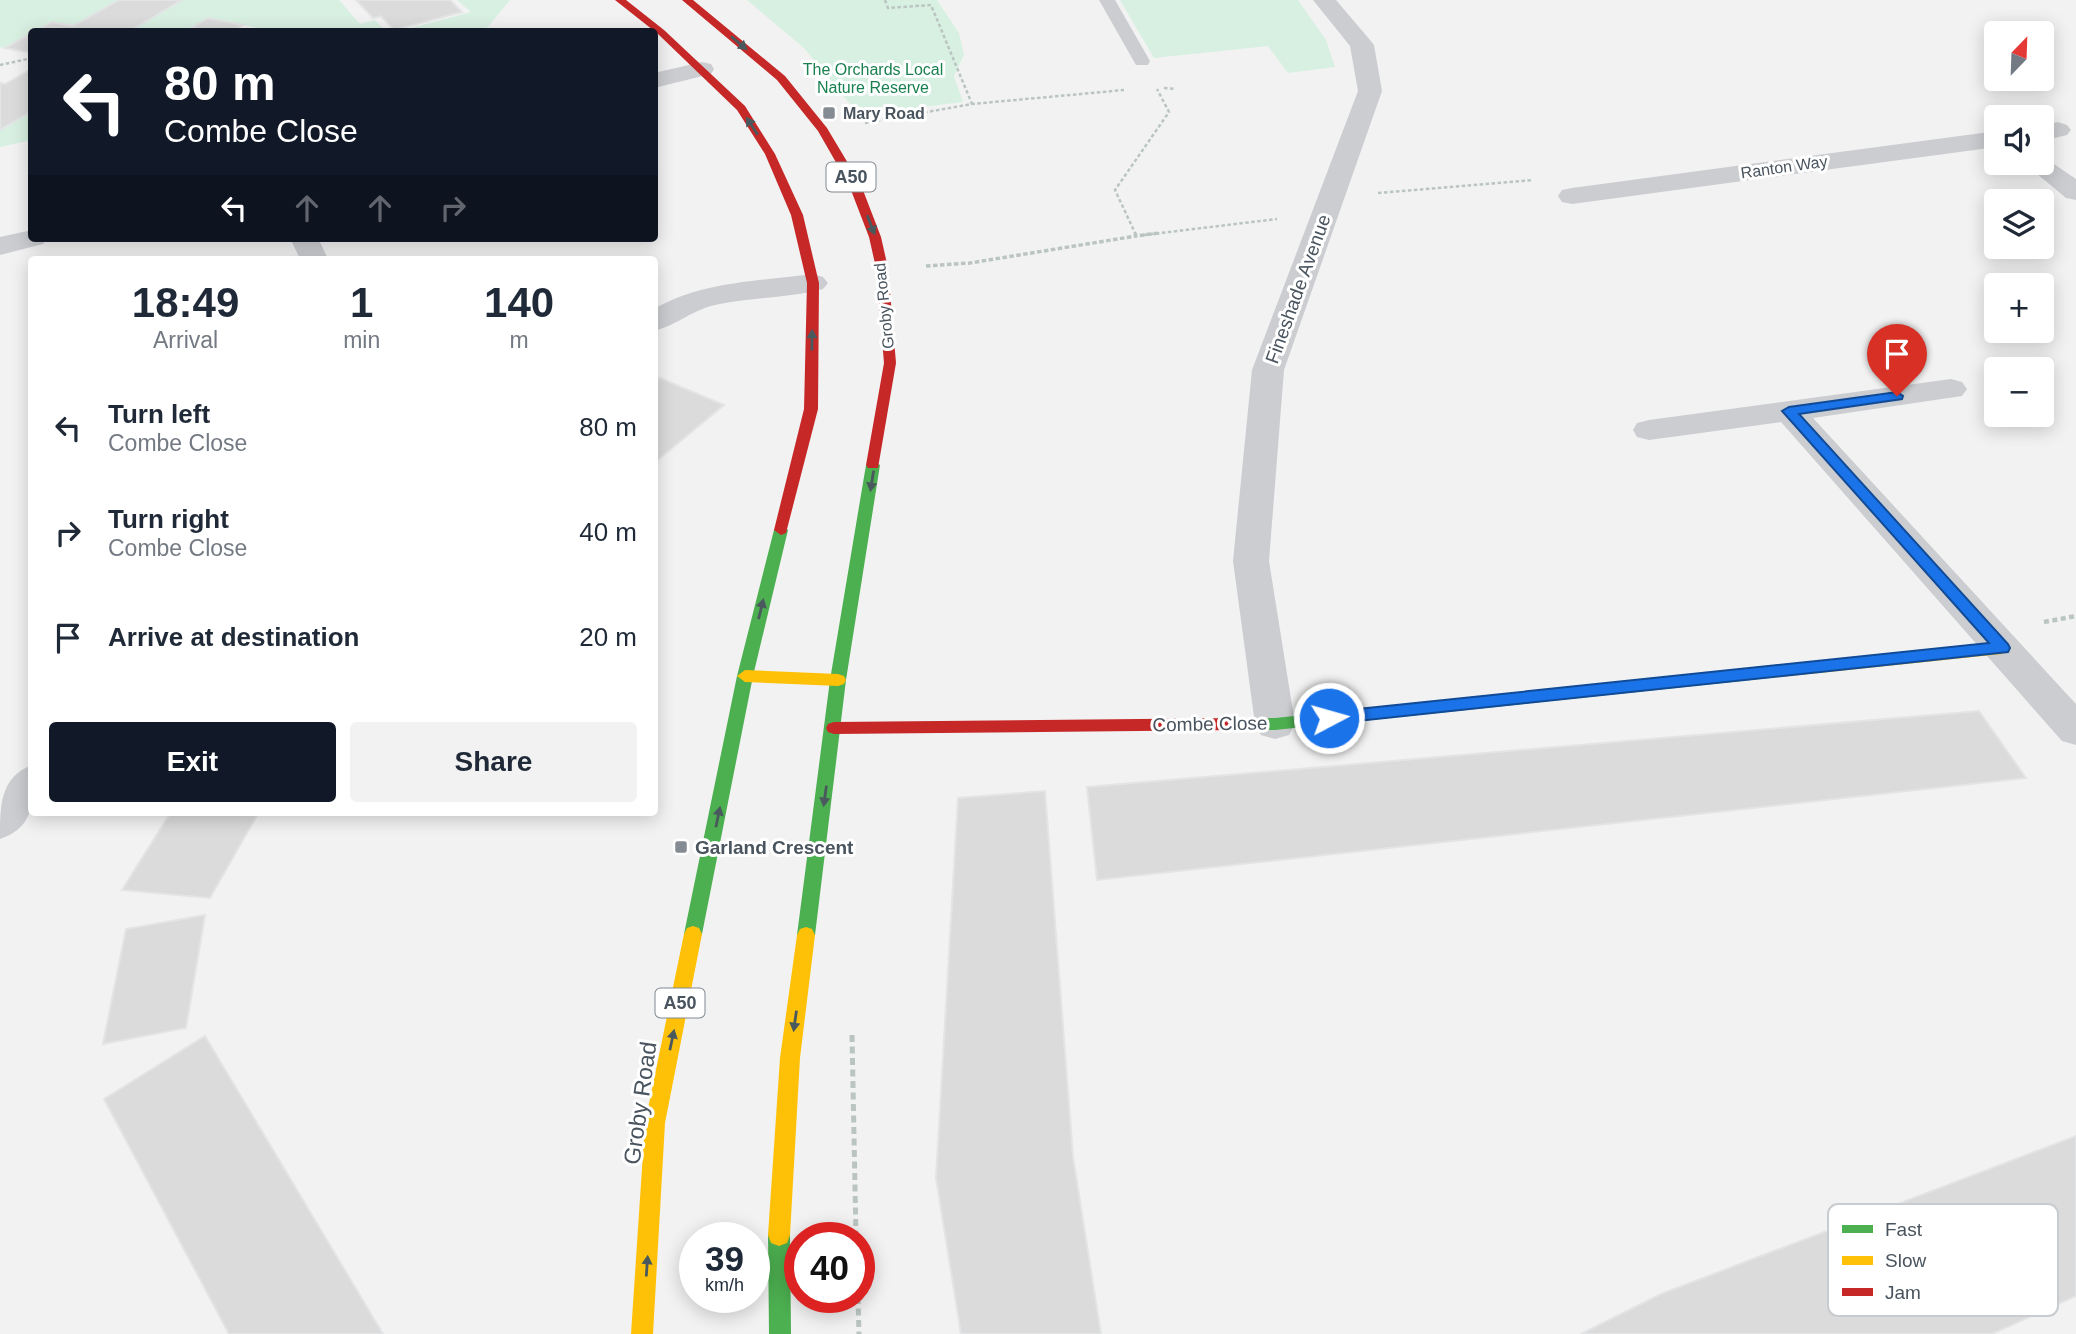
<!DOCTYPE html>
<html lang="en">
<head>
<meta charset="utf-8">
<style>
  body { margin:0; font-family:Arial,sans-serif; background:#f2f2f3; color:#1f2937; height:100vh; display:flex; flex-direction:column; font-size:26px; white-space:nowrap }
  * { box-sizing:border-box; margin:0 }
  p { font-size:23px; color:#747a83 }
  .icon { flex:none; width:38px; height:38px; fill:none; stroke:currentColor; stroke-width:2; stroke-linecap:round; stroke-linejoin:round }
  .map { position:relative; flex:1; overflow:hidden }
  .side { position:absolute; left:28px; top:256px; width:630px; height:560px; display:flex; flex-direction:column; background:#fff; border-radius:7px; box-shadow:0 4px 18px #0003 }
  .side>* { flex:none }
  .hud { position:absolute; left:28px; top:28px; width:630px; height:214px; border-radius:7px; box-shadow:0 4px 18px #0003; background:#111827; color:#fff; overflow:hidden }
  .needle { width:46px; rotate:23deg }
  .controls { position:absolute; left:1984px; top:21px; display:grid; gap:14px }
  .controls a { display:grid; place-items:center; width:70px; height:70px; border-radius:7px; background:#fff; box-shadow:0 4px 18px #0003; font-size:35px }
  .speed { position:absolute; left:679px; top:1222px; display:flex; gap:14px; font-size:35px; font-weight:700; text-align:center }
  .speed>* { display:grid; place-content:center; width:91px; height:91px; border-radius:50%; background:#fff; box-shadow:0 4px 18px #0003; line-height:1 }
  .speed small { font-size:18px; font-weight:400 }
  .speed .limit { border:10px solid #d22; background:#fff; color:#111 }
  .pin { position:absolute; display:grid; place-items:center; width:60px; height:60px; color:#fff; margin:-72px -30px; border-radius:50% 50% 50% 0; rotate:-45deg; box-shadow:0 0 7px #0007 }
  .pin .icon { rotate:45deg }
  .me { position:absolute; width:77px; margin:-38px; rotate:84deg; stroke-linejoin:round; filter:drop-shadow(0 0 5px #0008) }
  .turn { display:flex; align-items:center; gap:24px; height:147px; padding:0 21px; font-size:32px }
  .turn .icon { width:91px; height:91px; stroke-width:2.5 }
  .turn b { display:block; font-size:49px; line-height:60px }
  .lanes { display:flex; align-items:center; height:66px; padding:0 21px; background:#0003; justify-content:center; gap:35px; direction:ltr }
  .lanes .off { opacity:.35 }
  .eta { display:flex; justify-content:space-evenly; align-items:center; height:119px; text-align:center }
  .eta b { font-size:42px; font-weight:600; line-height:49px }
  .button { display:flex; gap:14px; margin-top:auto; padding:14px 21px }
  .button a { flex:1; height:80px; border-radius:7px; background:#111827; color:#fff; font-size:28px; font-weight:600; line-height:80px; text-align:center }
  .button a+a { background:#f2f2f3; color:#1f2937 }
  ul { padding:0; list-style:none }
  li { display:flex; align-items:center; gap:21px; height:105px; padding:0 21px }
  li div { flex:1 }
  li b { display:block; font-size:26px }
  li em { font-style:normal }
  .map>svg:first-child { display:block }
  .green { fill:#d8f0e2 }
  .building { fill:#dbdbdc; stroke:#e3e4e5; stroke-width:2 }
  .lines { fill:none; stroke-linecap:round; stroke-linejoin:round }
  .path-far3 { stroke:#bac5c2; stroke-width:2.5; stroke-dasharray:3.5 2.5; stroke-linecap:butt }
  .path-far2 { stroke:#bac5c2; stroke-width:3.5; stroke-dasharray:4.5 2.5; stroke-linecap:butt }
  .path-far1 { stroke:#bac5c2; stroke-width:4.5; stroke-dasharray:5 3.5; stroke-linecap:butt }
  .path { stroke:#bac5c2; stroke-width:5; stroke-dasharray:7 4.5; stroke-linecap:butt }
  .lane { fill:#cbcdd0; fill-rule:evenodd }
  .street { fill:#cbcdd0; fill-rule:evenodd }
  .fast { fill:#4caf50; fill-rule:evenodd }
  .slow { fill:#ffc107; fill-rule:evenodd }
  .jam { fill:#c62828; fill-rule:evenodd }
  .oneway { fill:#49595d }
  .route { fill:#1a73e8; stroke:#114b97; stroke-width:2 }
  .poi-dot { fill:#848b92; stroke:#fff; stroke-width:2.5 }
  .labels { text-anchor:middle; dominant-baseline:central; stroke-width:6; stroke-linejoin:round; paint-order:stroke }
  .far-park-label { font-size:16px; fill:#1a8050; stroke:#fff }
  .far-poi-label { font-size:16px; font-weight:bold; fill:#49545e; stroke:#fff; text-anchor:start }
  .far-street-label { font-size:16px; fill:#49545e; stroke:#fff }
  .shield { fill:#fff; stroke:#80878e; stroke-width:2 }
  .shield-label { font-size:18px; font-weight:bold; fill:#49545e }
  .street-label { font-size:19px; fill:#49545e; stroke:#fff }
  .poi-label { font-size:19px; font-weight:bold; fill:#49545e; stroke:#fff; text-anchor:start }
  .near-street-label { font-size:23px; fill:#49545e; stroke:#fff }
  .key { fill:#fff; stroke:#c8cccf; stroke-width:2 }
  .key-label { font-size:19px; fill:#49545e }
</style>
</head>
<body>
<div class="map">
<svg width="2076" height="1334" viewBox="0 0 2076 1334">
  <rect width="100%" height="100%" fill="#f2f2f2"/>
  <path class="green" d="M0 0H119L73 26 51 22 5 48 0 47Z
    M182 0H339L360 24 375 20 386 31H255L259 28 208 18 184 31 128 32Z
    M457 0H510L488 27 470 31H400L471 12Z
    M747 0H937L959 33 964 55 954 76 963 102 859 115 804 48Z
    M1120 0H1298L1326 40 1335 67 1288 73 1268 46 1154 58Z
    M31 111V140L0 147V130Z"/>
  <path class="building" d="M119 0H182L128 32H35L52 22 73 26Z
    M356 0H450L462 12 394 30 381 16 373 18Z
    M208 18 243 25 232 32 191 28Z
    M32 33V53L5 48Z
    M32 69V111L0 130V83L5 84Z
    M660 378 724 405 654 463V383Z
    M1979 711 2026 778 1097 880 1087 787Z
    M1045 791 1073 1157 1101 1334H961L936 1178 958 798Z
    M171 812H259L210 898 122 890Z
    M205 915 186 1028 103 1044 126 929Z
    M205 1036 383 1334H229L104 1099Z
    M2076 1136V1296L1992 1334H1581L1661 1294Z"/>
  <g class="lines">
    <path class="path-far3" d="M885 0 888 8 931 5 972 104
      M0 65 32 58
      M1164 88 1176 89
      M865 123 972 104 1124 90
      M1378 193 1533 180
      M1136 235 1115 190 1169 112 1157 89
      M1144 235 1277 219"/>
    <path class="path-far2" d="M1135 233 1136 236 1159 233
      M926 266 970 263 1136 236"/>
    <path class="path-far1" d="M2044 622 2076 616"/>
    <path class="path" d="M852 1035 856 1237
      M858 1297 859 1334"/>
    <path class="lane" d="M1099 0H1115L1150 61 1148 65H1136Z"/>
    <path class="street" d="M1313 0H1336L1370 40 1374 45 1382 91 1284 370 1269 561 1295 724 1289 735 1275 739 1261 735 1255 724 1233 561 1252 370 1358 91 1350 46Z
      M702 62 711 64 714 69 711 74 654 88V73Z
      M2058 122 2067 125 2071 130 2067 135 2042 141V125Z
      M1997 131V147L1572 204 1562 202 1558 196 1562 190 1572 188Z
      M2042 156 2076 179V200L2066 198 2024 163H2042Z
      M32 230V238H47L43 244 0 255V237Z
      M290 238H318L328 259H300Z
      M813 274 823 277 828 283 823 289C790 298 754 297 720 304 692 309 678 325 654 331V309C701 281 761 281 813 274Z
      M1951 379 1962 382 1967 389 1962 396 1813 418 2076 704V745L2062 741 1781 422 1649 440 1637 437 1633 430 1637 423 1649 420Z
      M32 765C32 798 38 826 0 839 0 806 0 777 32 765Z"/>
    <path class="fast" d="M873 461 880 465 846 680 815 935 812 941 806 943 800 941 797 935 830 680 866 465Z
      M781 525 788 530 753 676 702 934 699 940 693 942 687 940 684 934 737 676 774 530Z
      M1770 666 1778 672 1770 678 1275 730H1237L1231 728 1229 724 1231 720 1237 718H1275Z
      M779 1224 787 1227 790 1235 791 1334H769L768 1235 771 1227Z"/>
    <path class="slow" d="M2002 642 2010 648 2002 654 1770 678 1762 672 1770 666Z
      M745 670 838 674 844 676 846 680 844 684 838 686 745 682 737 676Z
      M693 926 699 928 702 934 665 1123 653 1334H631L645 1123 684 934 687 928Z
      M806 927 812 929 815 935 800 1058 790 1235 787 1243 779 1246 771 1243 768 1235 780 1058 797 935 800 929Z"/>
    <path class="jam" d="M615 0H626L664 30 745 106 775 154 803 215 819 283 818 409 786 533 781 535 774 530 804 409 807 283 791 215 765 154 737 110 658 34Z
      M682 0H693L785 76 827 128 861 185 881 237 888 268 896 363 878 468H868L866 465 884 363 876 268 869 237 849 185 818 131 777 80Z
      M1237 718 1243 720 1245 724 1243 728 1237 730 834 734 828 732 826 728 828 724 834 722Z"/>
  </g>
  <defs><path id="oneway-solid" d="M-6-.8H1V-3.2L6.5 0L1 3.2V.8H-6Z" transform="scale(1.75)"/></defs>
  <g class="oneway">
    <use href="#oneway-solid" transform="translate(739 43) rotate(40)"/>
    <use href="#oneway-solid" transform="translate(752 126) rotate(-123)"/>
    <use href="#oneway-solid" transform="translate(871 225) rotate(69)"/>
    <use href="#oneway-solid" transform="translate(812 340) rotate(-89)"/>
    <use href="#oneway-solid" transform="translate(872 481) rotate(99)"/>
    <use href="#oneway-solid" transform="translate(761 609) rotate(-76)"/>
    <use href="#oneway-solid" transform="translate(825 796) rotate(98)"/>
    <use href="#oneway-solid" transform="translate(718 817) rotate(-78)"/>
    <use href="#oneway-solid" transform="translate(795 1021) rotate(98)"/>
    <use href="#oneway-solid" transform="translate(672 1040) rotate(-78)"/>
    <use href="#oneway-solid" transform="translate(647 1266) rotate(-86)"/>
  </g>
  <path class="route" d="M1897 392 1903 396 1902 399 1799 414 2008 644 2010 648 2008 652 1329 724 1323 723 1321 718 1329 712 1989 643 1782 411 1789 407Z"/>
  <g class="poi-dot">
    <rect x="822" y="106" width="14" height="14" rx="3.5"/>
    <rect x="674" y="840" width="14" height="14" rx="3.5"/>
  </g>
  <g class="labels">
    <g class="far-park-label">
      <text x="873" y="69">The Orchards Local<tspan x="873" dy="18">Nature Reserve</tspan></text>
    </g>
    <g class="far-poi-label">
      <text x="843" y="113">Mary Road</text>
    </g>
    <g class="far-street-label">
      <text transform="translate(1784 167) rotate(-8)">Ranton Way</text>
      <text transform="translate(884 306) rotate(-96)">Groby Road</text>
    </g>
    <g class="shield">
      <rect x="826.5" y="162.5" width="49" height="29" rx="5"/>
      <rect x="655.5" y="988.5" width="49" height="29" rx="5"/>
    </g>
    <g class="shield-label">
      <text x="851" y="177">A50</text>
      <text x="680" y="1003">A50</text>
    </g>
    <g class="street-label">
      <text transform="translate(1298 289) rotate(-70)">Fineshade Avenue</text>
      <text transform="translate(1210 724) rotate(-1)">Combe Close</text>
    </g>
    <g class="poi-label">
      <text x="695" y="847">Garland Crescent</text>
    </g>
    <g class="near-street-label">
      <text transform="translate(640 1103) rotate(-82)">Groby Road</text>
    </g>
  </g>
  <rect x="1828" y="1204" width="230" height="112" rx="10" class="key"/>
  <rect x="1842" y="1225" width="31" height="8" fill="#4caf50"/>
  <rect x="1842" y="1256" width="31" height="9" fill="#ffc107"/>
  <rect x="1842" y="1288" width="31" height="8" fill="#c62828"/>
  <g class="key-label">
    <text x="1885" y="1236">Fast</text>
    <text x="1885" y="1267">Slow</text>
    <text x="1885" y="1299">Jam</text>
  </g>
</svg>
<div class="controls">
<a><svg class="needle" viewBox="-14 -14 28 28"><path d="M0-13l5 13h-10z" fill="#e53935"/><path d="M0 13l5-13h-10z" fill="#747a83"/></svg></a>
<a><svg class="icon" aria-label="sound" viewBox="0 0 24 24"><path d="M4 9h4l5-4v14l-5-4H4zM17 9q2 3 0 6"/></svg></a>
<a><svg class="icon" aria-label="layers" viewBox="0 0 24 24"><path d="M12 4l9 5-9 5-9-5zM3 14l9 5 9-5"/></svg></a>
<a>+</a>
<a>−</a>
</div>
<div class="speed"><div>39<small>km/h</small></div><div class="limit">40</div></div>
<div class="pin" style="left:1897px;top:396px;background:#d93025"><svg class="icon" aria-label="arrive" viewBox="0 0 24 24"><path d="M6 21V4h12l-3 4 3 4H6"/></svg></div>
<svg class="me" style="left:1329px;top:718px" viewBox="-20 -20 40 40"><circle r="17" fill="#1a73e8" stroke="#fff" stroke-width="3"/><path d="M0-11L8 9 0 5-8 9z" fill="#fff"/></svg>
<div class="hud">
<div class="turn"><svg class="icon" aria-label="left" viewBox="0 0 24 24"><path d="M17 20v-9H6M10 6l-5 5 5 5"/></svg><div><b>80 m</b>Combe Close</div></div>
<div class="lanes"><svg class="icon" aria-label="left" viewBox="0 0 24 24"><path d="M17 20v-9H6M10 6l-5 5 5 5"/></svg><svg class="icon off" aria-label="ahead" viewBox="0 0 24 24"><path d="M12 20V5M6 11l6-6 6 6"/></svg><svg class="icon off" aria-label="ahead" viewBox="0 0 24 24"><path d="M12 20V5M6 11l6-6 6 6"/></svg><svg class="icon off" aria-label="right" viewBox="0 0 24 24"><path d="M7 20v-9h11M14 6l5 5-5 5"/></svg></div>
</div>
<section class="side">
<div class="eta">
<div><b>18:49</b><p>Arrival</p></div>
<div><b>1</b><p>min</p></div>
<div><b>140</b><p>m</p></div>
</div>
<ul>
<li><svg class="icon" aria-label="left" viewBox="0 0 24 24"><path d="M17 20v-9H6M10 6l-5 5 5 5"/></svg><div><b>Turn left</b><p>Combe Close</p></div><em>80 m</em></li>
<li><svg class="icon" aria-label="right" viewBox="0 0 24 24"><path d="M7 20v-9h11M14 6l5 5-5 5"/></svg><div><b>Turn right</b><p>Combe Close</p></div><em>40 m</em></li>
<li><svg class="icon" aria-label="arrive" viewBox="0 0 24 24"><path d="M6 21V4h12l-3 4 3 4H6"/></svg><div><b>Arrive at destination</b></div><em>20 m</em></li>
</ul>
<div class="button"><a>Exit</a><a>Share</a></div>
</section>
</div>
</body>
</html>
